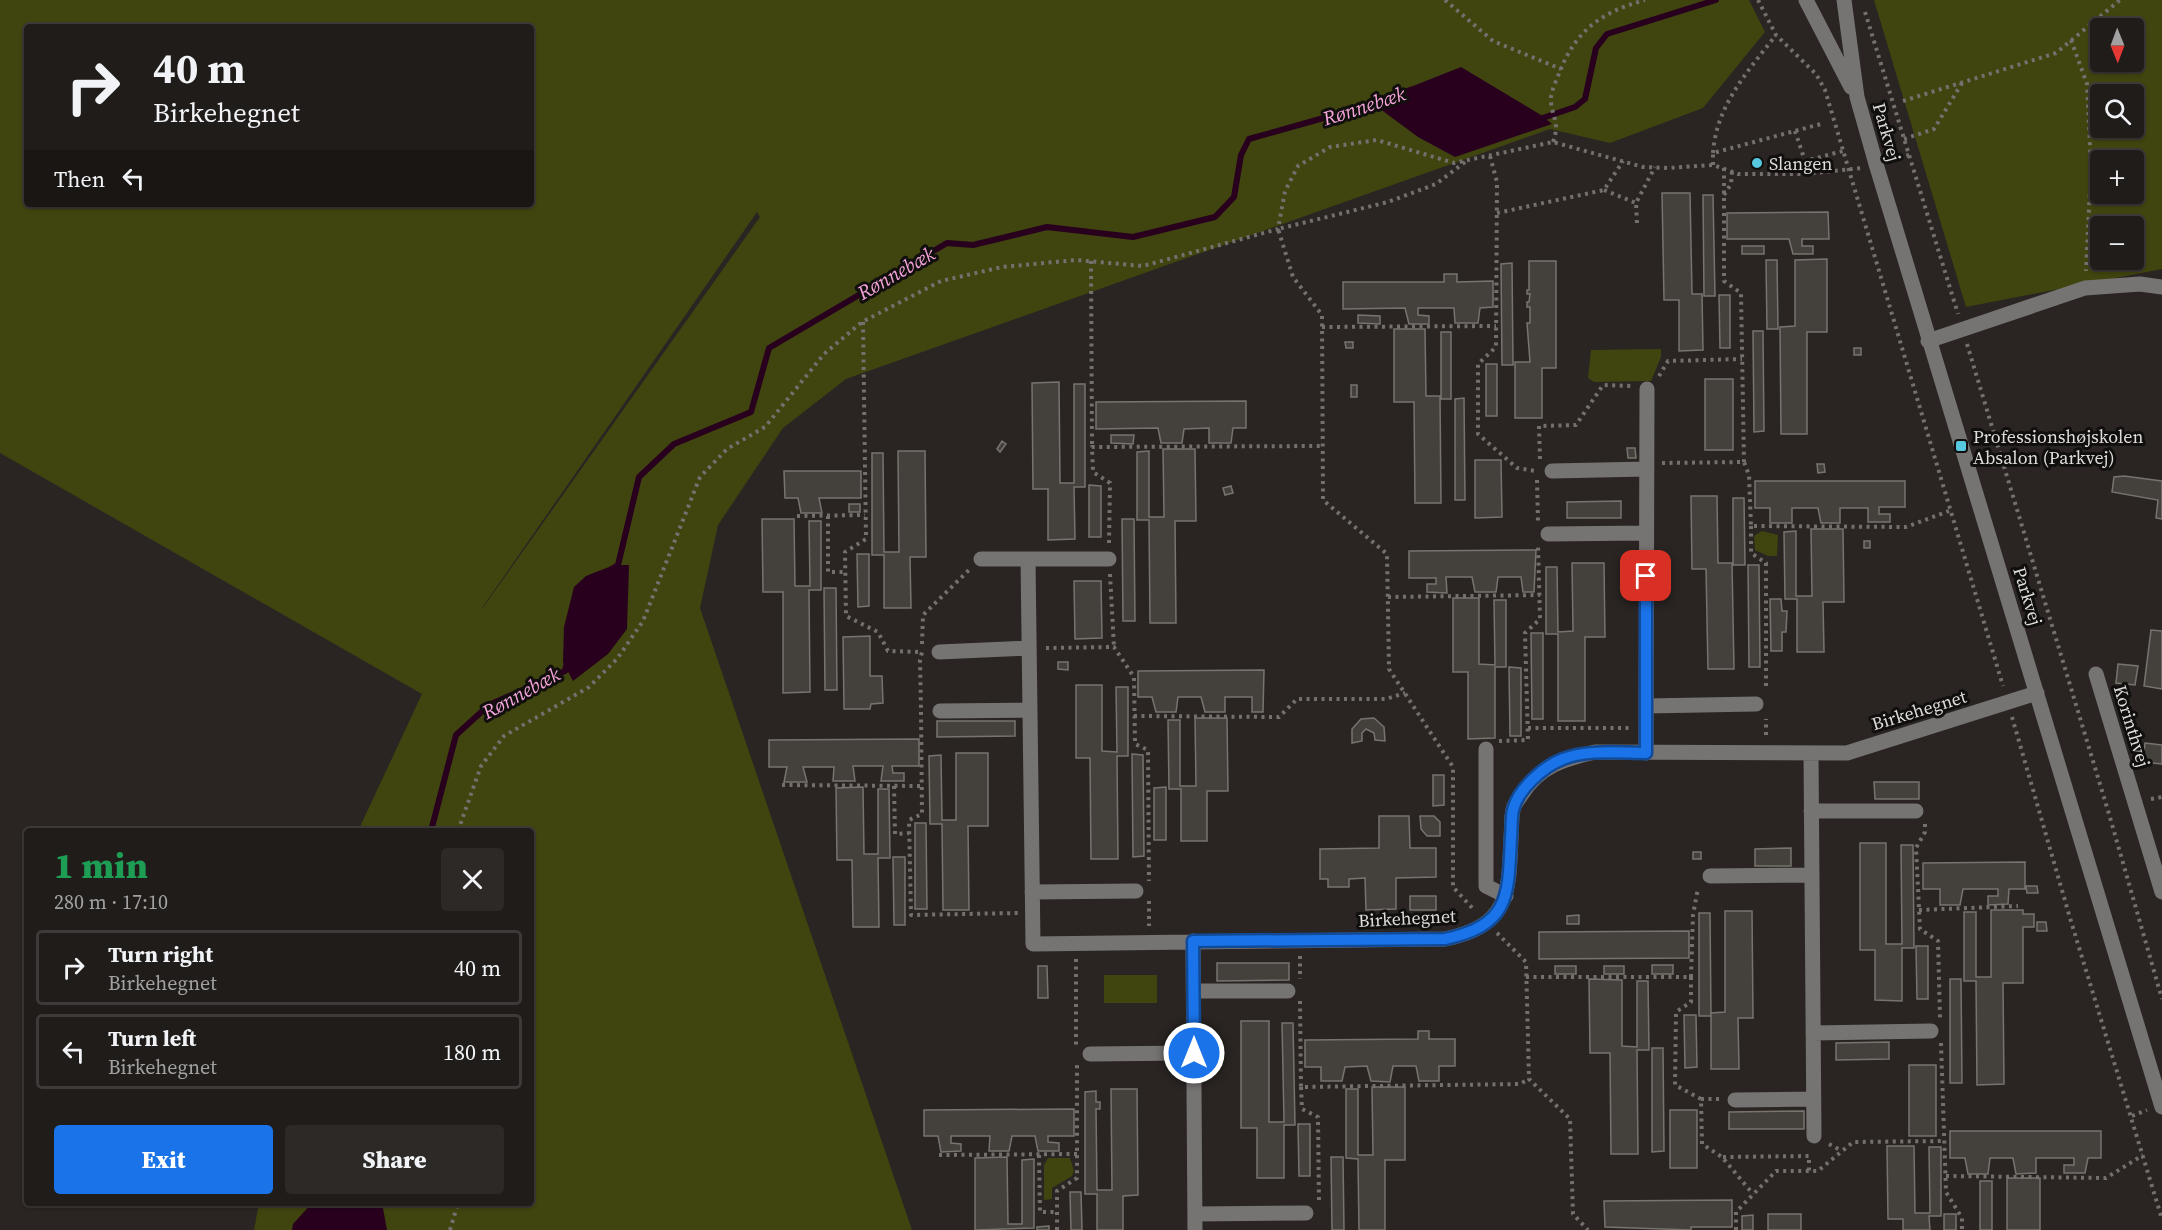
<!DOCTYPE html>
<html lang="en">
<head>
<meta charset="utf-8">
<style>
  body { margin:0; font-family:"Source Serif 4",serif; background:#2d2927; color:#f1f3f6; height:100vh; display:flex; flex-direction:column; font-size:22px; white-space:nowrap }
  * { box-sizing:border-box; margin:0 }
  p { font-size:20px; color:#a2a1a2 }
  .icon { flex:none; width:33px; height:33px; fill:none; stroke:currentColor; stroke-width:2; stroke-linecap:round; stroke-linejoin:round }
  .map { position:relative; flex:1; overflow:hidden }
  .side { position:absolute; left:24px; top:828px; width:510px; height:378px; display:flex; flex-direction:column; background:#201c1a; border-radius:6px; box-shadow:0 2px 4px #0004,0 0 0 2px #3d3a39 }
  .side>* { flex:none }
  .guide { position:absolute; left:24px; top:24px; width:510px; height:183px; border-radius:6px; box-shadow:0 2px 4px #0004,0 0 0 2px #3d3a39; background:#201c1a; color:#f1f3f6; overflow:hidden }
  .needle { width:39px; rotate:179deg }
  .controls { position:absolute; left:2090px; top:18px; display:grid; gap:12px }
  .controls a { display:grid; place-items:center; width:54px; height:54px; border-radius:6px; background:#201c1a; box-shadow:0 2px 4px #0004,0 0 0 2px #3d3a39; font-size:30px }
  .pin { position:absolute; display:grid; place-items:center; width:51px; height:51px; color:#fff; margin:-26px; border-radius:12px; box-shadow:0 3px 9px #0006 }
  .me { position:absolute; width:66px; margin:-33px; rotate:0deg; stroke-linejoin:round; filter:drop-shadow(0 0 4px #0008) }
  .turn { display:flex; align-items:center; gap:21px; height:126px; padding:0 30px; font-size:27px }
  .turn .icon { width:78px; height:78px; stroke-width:2.5 }
  .turn b { display:block; font-size:42px; line-height:51px }
  .then { display:flex; align-items:center; height:57px; padding:0 30px; background:#0003; gap:12px; font-size:22px }
  .round { display:grid; place-items:center; flex:none; width:63px; height:63px; border-radius:6px; background:#2d2927 }
  .head { display:flex; align-items:center; justify-content:space-between; height:102px; padding:0 30px }
  h1 { font-size:36px; font-weight:800; line-height:45px; color:#1e9e55 }
  .action { display:flex; gap:12px; margin-top:auto; padding:12px 30px }
  .action a { flex:1; height:69px; border-radius:6px; background:#1a73e8; color:#fff; font-size:24px; font-weight:800; line-height:69px; text-align:center }
  .action a+a { background:#2d2927; color:#f1f3f6 }
  ul { padding:0; list-style:none }
  li { display:flex; align-items:center; gap:18px; height:75px; margin:0 12px 9px; padding:0 18px; border:3px solid #3d3a39; border-radius:6px }
  li div { flex:1 }
  li b { display:block; font-size:22px }
  li em { font-style:normal }
  .map>svg:first-child { display:block }
  .green { fill:#40440f; fill-rule:evenodd }
  .water { fill:#28001e }
  .lines { fill:none; stroke-linecap:round; stroke-linejoin:round }
  .stream { stroke:#28001e; stroke-width:6 }
  .building { fill:#44413c; stroke:#77746f; stroke-width:1.5 }
  .path { stroke:#74706e; stroke-width:4; stroke-dasharray:3 4.5; stroke-linecap:butt }
  .minor { stroke:#767373; stroke-width:15 }
  .route-casing { stroke:#114b97; stroke-width:15 }
  .route { stroke:#1a73e8; stroke-width:10 }
  .poi-dot { fill:#56c9e1; stroke:#110f0e; stroke-width:2 }
  .labels { text-anchor:middle; dominant-baseline:central; stroke-width:6; stroke-linejoin:round; paint-order:stroke }
  .street-label { font-size:18px; fill:#dfdcda; stroke:#110f0e }
  .poi-label { font-size:18px; fill:#dfdcda; stroke:#110f0e; text-anchor:start }
  .water-label { font-size:20px; font-style:italic; fill:#f7a5dc; stroke:#110f0e }
</style>
</head>
<body>
<div class="map">
<svg width="2162" height="1230" viewBox="0 0 2162 1230">
  <rect width="100%" height="100%" fill="#2a2523"/>
  <path class="green" d="M0 0H1749L1765 32 1703 108 1610 143 1550 129 846 379 783 428 718 525 700 608 912 1230H254L259 1203H531V831H358L422 694 0 453ZM27 27H531V204H27ZM757 212 760 217 482 609V608Z
    M1874 0H2162V269L1966 307ZM2100 28H2133V62H2100ZM2100 94H2133V128H2100ZM2100 160H2133V194H2100ZM2100 226H2133V260H2100Z
    M1661 349V357L1651 381 1594 382 1588 378 1591 350Z
    M1762 531 1778 535 1777 556H1768L1755 550 1754 536Z
    M1104 975H1157V1003H1104Z
    M1048 1158H1070L1074 1171 1072 1176 1052 1188V1199L1044 1200V1165Z"/>
  <path class="water" d="M1461 67 1541 115 1552 124 1455 157 1418 137 1368 100 1413 86Z
    M614 565H629L627 629 608 654 573 681 563 662 564 627 574 587 586 576Z
    M312 1203H382L387 1230H292L293 1224Z"/>
  <g class="lines">
    <path class="stream" d="M1537 120 1575 107 1585 99 1596 48 1607 34 1716 0
      M612 569 618 565 639 477 674 444 751 412 769 348 947 243 973 245 1047 227 1133 237 1215 217 1234 197 1241 155 1249 139 1380 102
      M431 831 456 735 489 705 565 671 567 662"/>
  </g>
  <path class="building" d="M1662 193H1690L1692 294H1702L1703 350 1679 351V300H1664Z
    M1703 195H1713L1715 296H1704Z
    M1828 212 1829 239H1802V246H1813V254H1793L1789 239H1727V213Z
    M1742 246H1764V254H1742Z
    M1827 259V332H1807V434H1781L1780 327 1795 326V260Z
    M1766 260H1777L1778 329H1767Z
    M1529 261H1556V368H1542V418H1515V362H1530L1527 323H1530V307H1527V302H1529L1530 294H1527V290H1529Z
    M1512 263 1513 365H1502L1501 264Z
    M1444 274H1457V282L1493 281V307L1480 308 1478 323H1455L1454 308H1418V315L1429 316V324H1409L1405 308 1343 309V282H1444Z
    M1719 295H1730V348H1720Z
    M1358 315 1380 316V324L1358 323Z
    M1394 329H1425L1426 396H1440L1441 503H1415L1414 402H1394Z
    M1753 331H1763L1764 431 1754 432Z
    M1441 332H1451V399H1441Z
    M1345 342H1353V348H1346Z
    M1854 348H1861V355H1854Z
    M1486 364H1497V416H1486Z
    M1705 379H1733V450H1705Z
    M1059 382 1060 483H1074V384H1085V487H1074L1075 539 1048 540V489H1033L1032 383Z
    M1351 385H1357V397H1351Z
    M1464 398 1465 500H1455V399Z
    M1246 401V428H1233L1231 443H1209V428L1184 429 1182 443H1161L1158 428 1096 429V402Z
    M1111 435H1134L1133 444 1111 443Z
    M1002 441 1006 444 1000 452 997 449Z
    M1627 448H1635L1636 458H1628Z
    M1163 449H1195L1196 521H1175L1176 623H1150L1149 520H1137V452L1149 451V517H1164Z
    M898 451H925L926 557H910L911 608H884V555H872V453H883L884 552H899Z
    M1475 460H1501L1502 517 1475 518Z
    M1817 464H1824L1825 472 1818 473Z
    M784 471H861V498H819L822 513H801L798 498H785Z
    M2124 476 2162 481V519L2156 518 2158 500 2112 492 2114 477Z
    M1755 481H1905V507H1879V514H1890V522H1868V508H1840V523H1821L1818 508H1792V523H1770V508H1755Z
    M1089 485 1101 486V537H1089Z
    M1231 486 1233 493 1225 495 1223 488Z
    M1691 496H1717L1718 563H1732L1734 669H1708L1706 569H1692Z
    M1733 498H1744L1745 565H1733Z
    M1621 501V518H1567V502Z
    M849 504H860V512H849Z
    M762 519H794L795 586H810L809 521H821V590H809L810 692 783 693V592H763Z
    M1122 519H1134L1135 621H1123Z
    M1811 529H1843L1844 602H1823L1824 652H1797V599H1785L1784 532 1796 531V596H1812Z
    M1864 541H1870V548H1864Z
    M1536 550 1534 592H1523L1521 577H1498L1496 592H1475L1472 577H1446L1447 593 1427 592V584H1436V578H1409V551Z
    M857 554H869V606L858 607Z
    M1572 563H1604L1605 637H1585V721H1558V634H1546V567H1557L1558 632 1573 631Z
    M1748 565H1759L1760 667H1749Z
    M1074 581H1101L1102 638 1075 639Z
    M824 588H836L837 690H825Z
    M1453 598H1479V664L1495 665 1494 600H1506V667H1495V738L1468 739V672H1453Z
    M1770 599H1781L1782 611H1787L1786 632H1782V651H1771Z
    M2151 630 2162 631V689L2144 686Z
    M1531 633H1543V719H1532Z
    M870 636V676H882L883 703 871 704 870 709H844L843 637Z
    M1058 662H1068V670L1058 669Z
    M2118 664 2138 666 2135 685 2116 683Z
    M1509 667 1521 668V736H1510Z
    M1264 670 1263 712H1252V697H1225V712H1205L1201 697H1178L1176 712H1156L1152 697H1138V671Z
    M1076 685H1102V751L1117 752 1116 687H1128V756H1117L1118 859H1091L1090 758H1076Z
    M1195 718H1227L1228 791H1207V841H1181V789H1169L1168 720H1180V786H1196Z
    M1374 718 1384 727 1385 741 1375 740 1374 733 1366 729 1362 733V741L1352 743V729L1361 719Z
    M937 721H1015V736L937 737Z
    M919 739V766H892L893 773H904V781H881L883 766H853L855 781H833L834 767H803L807 782H784L787 767H769V740Z
    M2145 743 2162 745V764L2143 762Z
    M956 753H988V826H968L969 910H943L942 824H930L929 756 941 755 942 820H956Z
    M1132 754 1143 755 1144 856 1133 857Z
    M1433 775H1444V805L1433 806Z
    M1874 782H1919V799H1875Z
    M863 787 864 854H878V789H889L890 858H878L879 927H853L852 860H837L836 788Z
    M1166 787V840H1154V788Z
    M1379 816H1409L1410 848H1436V877L1396 878V909L1366 910 1365 878 1349 879V887H1328V879H1320V849L1379 848Z
    M1420 816H1434L1440 822V836H1427L1421 829Z
    M915 823H926L927 909H915Z
    M1860 843H1886V944H1902L1901 845H1913L1914 948H1902V1001L1875 1000V950H1860Z
    M1791 848V866H1755V849Z
    M1693 852H1701V859H1693Z
    M893 857H905V925H894Z
    M2025 862V889H2009L2008 904 1988 905V896H1998V889H1963L1960 905H1940V889H1923V863Z
    M2026 886H2037L2038 893H2027Z
    M1410 896H1436V910H1410Z
    M1991 910H2023V914H2034V927H2023V983H2003L2004 1084 1977 1085 1976 981H1964V912H1976V977H1991Z
    M1725 911H1752L1753 1018H1738L1739 1069H1711V1013L1725 1012Z
    M1699 913H1710L1711 1016H1699Z
    M1579 915V924H1567V916Z
    M2037 922H2046L2047 931H2037Z
    M1689 931V958L1539 959V932Z
    M1916 946H1928V999H1917Z
    M1217 963H1289V980L1217 981Z
    M1652 965H1673V974H1652Z
    M1038 966H1047L1048 998H1038Z
    M1555 966H1576V974H1555Z
    M1604 966H1624V974H1604Z
    M1589 979 1622 980V1046L1637 1047V981H1648L1649 1050H1637L1638 1154H1611L1610 1053H1590Z
    M1950 979H1961L1962 1083H1950Z
    M1684 1015H1696L1697 1067 1685 1068Z
    M1241 1021H1269V1122H1284L1282 1023H1293L1295 1125H1284V1178H1257V1128H1241Z
    M1418 1031H1429V1039H1455V1066H1439V1081H1419L1416 1066H1393L1390 1082 1371 1081 1367 1066 1345 1067 1342 1081H1321V1067H1305V1040L1418 1039Z
    M1889 1042V1059L1836 1060V1043Z
    M1652 1048H1663L1664 1151 1652 1152Z
    M1909 1065H1936V1136H1909Z
    M1372 1087H1405V1160H1385V1230H1359L1358 1159 1346 1158V1089H1358V1155H1373Z
    M1111 1089H1137L1138 1195 1123 1196V1230H1097V1194H1085V1092L1096 1091V1102H1100V1109H1096L1097 1190H1112Z
    M1074 1109V1136H1048V1142L1059 1143V1151H1038L1035 1136H1012L1009 1151H989L990 1136H951V1143L961 1144V1151L941 1152 938 1136H924V1110Z
    M1670 1110H1697V1168H1670Z
    M1804 1111V1129H1729V1112Z
    M1298 1124H1310V1176H1299Z
    M1950 1131H2101V1158H2088L2085 1173H2064V1165H2074V1158H2036V1173L2016 1174 2013 1158H1990L1988 1174H1968L1965 1158H1950Z
    M1887 1146H1914L1915 1213H1930L1929 1147H1941V1216H1929L1930 1230H1903V1219H1888Z
    M1007 1157 1008 1224H1022V1160L1034 1159V1228L975 1230V1158Z
    M1331 1157H1343L1344 1230H1332Z
    M2007 1178H2040V1230H2007Z
    M1980 1181H1992V1230H1980Z
    M1070 1192H1081L1082 1230H1071Z
    M1732 1200V1227H1691V1230L1605 1227 1604 1201Z
    M1768 1214H1801V1230H1768Z
    M1944 1214H1956V1230H1944Z
    M1753 1215V1230H1742V1216Z
    M1049 1226V1230H1037V1227Z"/>
  <g class="lines">
    <path class="path" d="M1445 0 1493 41 1561 69
      M1758 0 1776 35 1816 74 1825 90 2003 686
      M1865 12 1958 314
      M2071 40 2087 84 2091 167 2086 271
      M1903 101 2056 53 2120 0
      M1795 131 1805 161 1843 151
      M1904 139 1934 129 1962 83
      M1553 142C1561 121 1550 115 1551 97 1552 89 1557 79 1560 71 1577 29 1602 12 1645 0
      M1713 153C1716 106 1748 71 1776 35
      M1490 156 1497 182 1496 347 1478 364V434L1517 468 1535 471
      M1892 160 1909 155
      M1465 162 1436 184 1388 202 1278 229 1293 277 1322 315 1323 500 1387 554 1389 669 1453 767V887L1475 911
      M1713 165V153L1821 124
      M1724 168V281L1741 293 1744 462
      M1604 190 1636 203
      M1724 195 1731 184 1732 171
      M1497 213 1604 190 1623 161
      M1637 223 1636 203 1655 167
      M1091 261 1092 447
      M863 322 866 539 845 552 846 616 878 632 888 651 922 652 920 660 921 709
      M1322 327 1496 326
      M1967 344 2109 814 2162 999
      M1659 376 1668 361 1742 359
      M1540 459 1539 426 1576 425 1603 385 1631 386
      M1662 463 1744 462 1749 475 1751 526 1906 527 1949 511
      M1537 480 1538 521
      M797 516 865 515
      M828 516V572H845
      M1751 526V553L1766 563V690
      M1109 543 1110 483 1093 472 1092 447 1322 446
      M1110 574 1114 647
      M1388 597 1540 595
      M922 644 923 615 970 569
      M1046 648 1114 647 1134 677 1135 744 1148 750 1149 881
      M921 712 922 814 909 820 911 915 1018 913
      M1134 716 1279 717 1297 699H1386L1405 693
      M2012 717 2070 918 2162 1219
      M1528 728H1629
      M1766 735V719
      M1499 741 1528 740 1525 633 1540 619 1538 546
      M782 785 922 786
      M894 786 895 834 909 833
      M2151 799 2162 797
      M1925 824V832L1916 848 1920 929 1938 941 1940 1018
      M458 831 481 766 504 736 589 687 617 659 643 621 700 477 727 449 765 427 824 354 862 322 941 281 1002 267 1076 260 1143 266 1278 229 1285 191 1298 166 1330 147 1377 140 1454 163 1553 142 1643 167 1669 168 1713 165 1738 174H1805L1862 168
      M1149 901V926
      M1919 910 2018 906
      M1497 933 1526 962 1529 1079 1570 1119 1573 1214 1588 1230
      M1300 956V979
      M1076 959V1045
      M1526 977H1691V1002L1676 1012 1675 1085 1701 1099
      M1691 977 1693 915 1698 888
      M1300 1001 1301 1087 1520 1084 1529 1079
      M1941 1043 1946 1192 1962 1218V1230
      M1301 1087 1302 1109 1318 1117 1319 1203
      M1719 1099H1701L1702 1144 1722 1157 1753 1194
      M2132 1116 2147 1110
      M1829 1144 1842 1151
      M939 1155 1077 1154
      M1039 1155 1040 1212H1057
      M1723 1157 1809 1156V1171
      M1946 1176 2106 1178 2143 1155
      M450 1230 458 1203
      M1057 1230V1191L1077 1178V1064
      M1736 1230V1212L1776 1171H1818L1853 1142 1945 1141"/>
    <path class="minor" d="M1806 0 1851 87
      M1844 0 1857 97 1876 164 2162 1107
      M1928 341 2085 288 2140 284 2162 287
      M1552 471 1647 469
      M1548 534 1646 533
      M981 559H1109
      M1028 559 1033 944 1445 939C1509 926 1509 894 1511 837 1512 829 1511 818 1513 810 1514 804 1519 799 1522 794 1540 766 1564 759 1595 752L1847 753 2037 693
      M939 652 1029 648
      M2096 674 2162 892
      M1646 706 1756 704
      M940 711 1030 710
      M1486 749V886L1506 896
      M1646 753 1647 389
      M1811 754 1814 1136
      M1811 811H1916
      M1710 876 1812 875
      M1032 892 1136 891
      M1193 941 1195 1230
      M1194 991H1288
      M1813 1033 1931 1031
      M1090 1054 1194 1053
      M1735 1100 1813 1099
      M1195 1214 1306 1213"/>
  </g>
  <g class="lines">
    <g class="route-casing">
      <path id="route" d="M1194 1053 1193 941 1445 939C1511 925 1508 895 1511 837 1512 829 1511 818 1513 810 1518 789 1544 766 1563 759 1589 749 1619 753 1646 753V576"/>
    </g>
    <use href="#route" class="route"/>
  </g>
  <g class="poi-dot">
    <circle cx="1757" cy="163" r="6"/>
    <rect x="1955" y="440" width="12" height="12" rx="3"/>
  </g>
  <g class="labels">
    <g class="street-label">
      <text transform="translate(1887 132) rotate(74)">Parkvej</text>
      <text transform="translate(2028 596) rotate(73)">Parkvej</text>
      <text transform="translate(1919 710) rotate(-17)">Birkehegnet</text>
      <text transform="translate(2132 726) rotate(73)">Korinthvej</text>
      <text transform="translate(1407 918) rotate(-3)">Birkehegnet</text>
    </g>
    <g class="poi-label">
      <text x="1769" y="163">Slangen</text>
      <text x="1973" y="436">Professionshøjskolen<tspan x="1973" dy="21">Absalon (Parkvej)</tspan></text>
    </g>
    <g class="water-label">
      <text transform="translate(1364 106) rotate(-18)">Rønnebæk</text>
      <text transform="translate(896 273) rotate(-30)">Rønnebæk</text>
      <text transform="translate(521 693) rotate(-29)">Rønnebæk</text>
    </g>
  </g>
</svg>
<div class="controls">
<a><svg class="needle" viewBox="-14 -14 28 28"><path d="M0-13l5 13h-10z" fill="#e53935"/><path d="M0 13l5-13h-10z" fill="#a2a1a2"/></svg></a>
<a><svg class="icon" aria-label="search" viewBox="0 0 24 24"><circle cx="10" cy="10" r="6"/><path d="M15 15l6 6"/></svg></a>
<a>+</a>
<a>−</a>
</div>
<div class="pin" style="left:1646px;top:576px;background:#d93025"><svg class="icon" aria-label="arrive" viewBox="0 0 24 24"><path d="M6 21V4h12l-3 4 3 4H6"/></svg></div>
<svg class="me" style="left:1194px;top:1053px" viewBox="-20 -20 40 40"><circle r="17" fill="#1a73e8" stroke="#fff" stroke-width="3"/><path d="M0-11L8 9 0 5-8 9z" fill="#fff"/></svg>
<div class="guide">
<div class="turn"><svg class="icon" aria-label="right" viewBox="0 0 24 24"><path d="M7 20v-9h11M14 6l5 5-5 5"/></svg><div><b>40 m</b>Birkehegnet</div></div>
<div class="then">Then<svg class="icon" aria-label="left" viewBox="0 0 24 24"><path d="M17 20v-9H6M10 6l-5 5 5 5"/></svg></div>
</div>
<section class="side">
<div class="head"><div><h1>1 min</h1><p>280 m · 17:10</p></div><a class="round"><svg class="icon" aria-label="close" viewBox="0 0 24 24"><path d="M6 6l12 12M18 6L6 18"/></svg></a></div>
<ul>
<li><svg class="icon" aria-label="right" viewBox="0 0 24 24"><path d="M7 20v-9h11M14 6l5 5-5 5"/></svg><div><b>Turn right</b><p>Birkehegnet</p></div><em>40 m</em></li>
<li><svg class="icon" aria-label="left" viewBox="0 0 24 24"><path d="M17 20v-9H6M10 6l-5 5 5 5"/></svg><div><b>Turn left</b><p>Birkehegnet</p></div><em>180 m</em></li>
</ul>
<div class="action"><a>Exit</a><a>Share</a></div>
</section>
</div>
</body>
</html>
